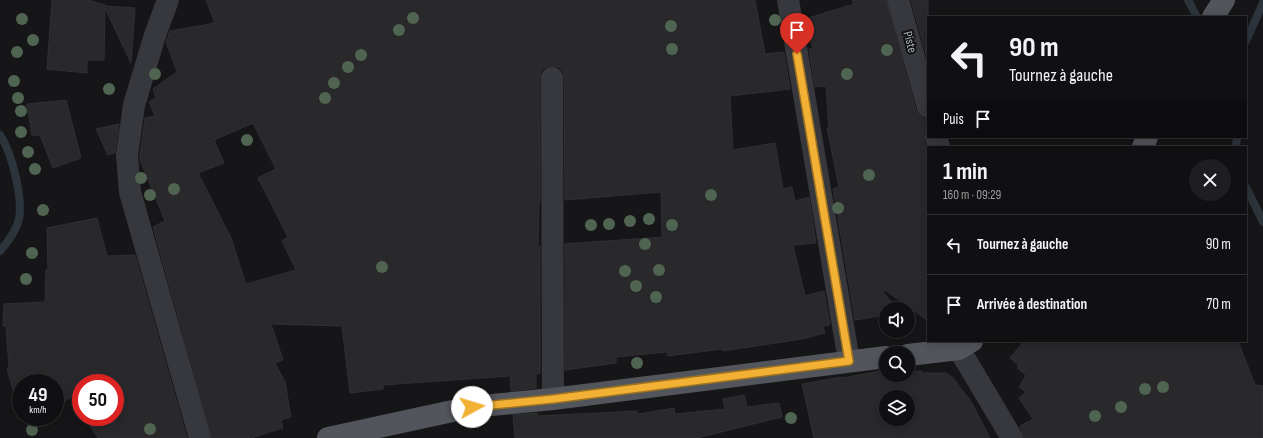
<!DOCTYPE html>
<html lang="fr">
<head>
<meta charset="utf-8">
<style>
  body { margin:0; font-family:"Sofia Sans Condensed",sans-serif; background:#1e1e20; color:#f1f3f6; height:100vh; display:flex; flex-direction:column; font-size:15px; white-space:nowrap }
  * { box-sizing:border-box; margin:0 }
  p { font-size:13px; color:#9c9d9f }
  .icon { flex:none; width:22px; height:22px; fill:none; stroke:currentColor; stroke-width:2; stroke-linecap:round; stroke-linejoin:round }
  .map { position:relative; flex:1; overflow:hidden }
  .drawer { position:absolute; left:927px; top:146px; width:320px; height:196px; display:flex; flex-direction:column; background:#101012; border-radius:0px; box-shadow:0 2px 10px #0003,0 0 0 1px #303032 }
  .drawer>* { flex:none }
  .banner { position:absolute; left:927px; top:16px; width:320px; height:122px; border-radius:0px; box-shadow:0 2px 10px #0003,0 0 0 1px #303032; background:#101012; color:#f1f3f6; overflow:hidden }
  .controls { position:absolute; left:879px; top:302px; display:grid; gap:8px }
  .controls a { display:grid; place-items:center; width:36px; height:36px; border-radius:50%; background:#101012; box-shadow:0 2px 10px #0003,0 0 0 1px #303032; font-size:20px }
  .speed { position:absolute; left:12px; top:374px; display:flex; gap:8px; font-size:20px; font-weight:700; text-align:center }
  .speed>* { display:grid; place-content:center; width:52px; height:52px; border-radius:50%; background:#101012; box-shadow:0 2px 10px #0003,0 0 0 1px #303032; line-height:1 }
  .speed small { font-size:10px; font-weight:400 }
  .speed .limit { border:6px solid #d22; background:#fff; color:#111 }
  .pin { position:absolute; display:grid; place-items:center; width:34px; height:34px; color:#fff; margin:-41px -17px; border-radius:50% 50% 50% 0; rotate:-45deg; box-shadow:0 0 4px #0007 }
  .pin .icon { rotate:45deg }
  .me { position:absolute; width:44px; margin:-22px; rotate:84deg; stroke-linejoin:round; filter:drop-shadow(0 0 3px #0008) }
  .turn { display:flex; align-items:center; gap:14px; height:84px; padding:0 16px; font-size:18px }
  .turn .icon { width:52px; height:52px; stroke-width:2.5 }
  .turn b { display:block; font-size:28px; line-height:34px }
  .then { display:flex; align-items:center; height:38px; padding:0 16px; background:#0003; gap:8px; font-size:15px }
  .round { display:grid; place-items:center; flex:none; width:42px; height:42px; border-radius:21px; background:#1e1e20 }
  .overview { display:flex; align-items:center; justify-content:space-between; height:68px; padding:0 16px }
  h1 { font-size:24px; font-weight:700; line-height:30px }
  ul { padding:0; list-style:none }
  li { display:flex; align-items:center; gap:12px; height:60px; padding:0 16px; border-top:1px solid #303032 }
  li div { flex:1 }
  li b { display:block; font-size:15px }
  li em { font-style:normal }
  .map>svg:first-child { display:block }
  .lines { fill:none; stroke-linecap:round; stroke-linejoin:round }
  .stream { stroke:#2c353c; stroke-width:8 }
  .building { fill:#29292c; stroke:#303034; fill-rule:evenodd }
  .minor { stroke:#37383d; stroke-width:22 }
  .major { stroke:#53555c; stroke-width:22 }
  .tree { fill:#506452 }
  .route-casing { stroke:#9d7322; stroke-width:10 }
  .route { stroke:#f2b134; stroke-width:7 }
  .labels { text-anchor:middle; dominant-baseline:central; stroke-width:4; stroke-linejoin:round; paint-order:stroke }
  .street-label { font-size:13px; fill:#a8adb8; stroke:#111113 }
</style>
</head>
<body>
<div class="map">
<svg width="1263" height="438" viewBox="0 0 1263 438">
  <rect width="100%" height="100%" fill="#161618"/>
  <g class="lines">
    <path class="stream" d="M1188 0 1197 17
      M1246 41 1263 3
      M0 135C12 153 23 198 19 219 16 231 8 242 0 251
      M1236 147 1237 137
      M1246 187 1263 222"/>
  </g>
  <path class="building" d="M52 0H88L105 5V6L135 8 131 63 105 8 104 60H87V73L47 69Z
    M206 0H755L765 54 784 52 790 89 730 96 733 150 775 143 783 189 792 187 795 201 809 197 816 243 793 245 805 296 824 291 830 325 823 326 825 333 802 339 723 351 722 349 668 356 667 352 616 357V363L565 370V244L662 237 661 192 565 200 564 78 563 72 559 67 552 66 546 67 541 71 540 78V202H539L538 246H540V373L536 374V388L511 391 510 376 383 385V389L350 393 342 326 271 324 283 360 275 363 285 382 291 417 281 420 283 428 251 438H212L153 227 165 221 140 160V155L145 118 155 116 149 102 156 98 153 89 177 72 166 42 170 31 215 23ZM253 123 276 169 258 178 288 237 282 241 296 270 246 284 231 238 198 173 224 163 214 140Z
    M852 0H886L916 110 920 116 925 119H928V128L924 135V141L928 152V321L885 290 883 292 897 309H886V315L855 320 833 189 839 187 827 128H829L826 86 815 87 809 49H813L805 19 854 4Z
    M911 0H928V61Z
    M66 100 81 158 53 168 40 135 32 136 27 104Z
    M119 124 115 153 108 155 96 129Z
    M97 218 107 256 135 255 187 438H98L84 417H115V383H81V411L72 397 55 407V383H21V409L19 410 7 369 9 368 6 326H3L4 304 45 302 46 270 48 269 47 228Z
    M1024 341H1238L1255 385 1263 386V438H1024L1020 426 1033 419 1019 398 1026 392 1019 387 1026 375 1017 368 1019 366 1010 358Z
    M886 370V375H908V372L922 371V373H946L953 378 972 403 990 438H814L802 384 842 377V378ZM886 397H908V419H886Z
    M744 395 747 407 779 403 782 417 697 438H515L513 415 537 413V416L637 411 638 414 674 408 675 414 725 409 723 399Z"/>
  <g class="lines">
    <path class="minor" d="M168 0 155 35 134 105 127 155 130 192 200 438
      M788 0 849 361
      M898 0 928 107
      M552 78 553 399
      M936 137 939 147
      M959 349 1012 438"/>
    <path class="major" d="M1213 17 1224 0
      M1143 147 1147 137
      M908 355 959 349 972 341
      M328 438 471 407 553 399 886 357"/>
  </g>
  <g class="tree">
    <circle cx="413" cy="18" r="6"/>
    <circle cx="22" cy="19" r="6"/>
    <circle cx="775" cy="20" r="6"/>
    <circle cx="671" cy="26" r="6"/>
    <circle cx="399" cy="30" r="6"/>
    <circle cx="33" cy="40" r="6"/>
    <circle cx="672" cy="49" r="6"/>
    <circle cx="887" cy="50" r="6"/>
    <circle cx="17" cy="52" r="6"/>
    <circle cx="361" cy="55" r="6"/>
    <circle cx="348" cy="67" r="6"/>
    <circle cx="155" cy="74" r="6"/>
    <circle cx="847" cy="74" r="6"/>
    <circle cx="14" cy="81" r="6"/>
    <circle cx="334" cy="83" r="6"/>
    <circle cx="109" cy="89" r="6"/>
    <circle cx="18" cy="98" r="6"/>
    <circle cx="325" cy="98" r="6"/>
    <circle cx="21" cy="111" r="6"/>
    <circle cx="21" cy="132" r="6"/>
    <circle cx="247" cy="140" r="6"/>
    <circle cx="28" cy="152" r="6"/>
    <circle cx="35" cy="169" r="6"/>
    <circle cx="869" cy="175" r="6"/>
    <circle cx="141" cy="178" r="6"/>
    <circle cx="174" cy="189" r="6"/>
    <circle cx="150" cy="195" r="6"/>
    <circle cx="711" cy="195" r="6"/>
    <circle cx="838" cy="208" r="6"/>
    <circle cx="43" cy="210" r="6"/>
    <circle cx="649" cy="219" r="6"/>
    <circle cx="630" cy="221" r="6"/>
    <circle cx="609" cy="224" r="6"/>
    <circle cx="591" cy="225" r="6"/>
    <circle cx="672" cy="225" r="6"/>
    <circle cx="645" cy="244" r="6"/>
    <circle cx="32" cy="253" r="6"/>
    <circle cx="382" cy="267" r="6"/>
    <circle cx="659" cy="270" r="6"/>
    <circle cx="625" cy="271" r="6"/>
    <circle cx="26" cy="279" r="6"/>
    <circle cx="636" cy="286" r="6"/>
    <circle cx="656" cy="297" r="6"/>
    <circle cx="637" cy="363" r="6"/>
    <circle cx="1163" cy="387" r="6"/>
    <circle cx="1145" cy="389" r="6"/>
    <circle cx="1121" cy="407" r="6"/>
    <circle cx="1095" cy="416" r="6"/>
    <circle cx="791" cy="418" r="6"/>
    <circle cx="150" cy="429" r="6"/>
    <circle cx="32" cy="430" r="6"/>
  </g>
  <g class="lines">
    <g class="route-casing">
      <path id="route" d="M472 407 553 399 849 361 797 54"/>
    </g>
    <use href="#route" class="route"/>
  </g>
  <g class="labels">
    <g class="street-label">
      <text transform="translate(910 42) rotate(75)">Piste</text>
    </g>
  </g>
</svg>
<div class="controls">
<a><svg class="icon" aria-label="sound" viewBox="0 0 24 24"><path d="M4 9h4l5-4v14l-5-4H4zM17 9q2 3 0 6"/></svg></a>
<a><svg class="icon" aria-label="search" viewBox="0 0 24 24"><circle cx="10" cy="10" r="6"/><path d="M15 15l6 6"/></svg></a>
<a><svg class="icon" aria-label="layers" viewBox="0 0 24 24"><path d="M12 4l9 5-9 5-9-5zM3 14l9 5 9-5"/></svg></a>
</div>
<div class="speed"><div>49<small>km/h</small></div><div class="limit">50</div></div>
<div class="pin" style="left:797px;top:54px;background:#d93025"><svg class="icon" aria-label="arrive" viewBox="0 0 24 24"><path d="M6 21V4h12l-3 4 3 4H6"/></svg></div>
<svg class="me" style="left:472px;top:407px" viewBox="-20 -20 40 40"><circle r="19" fill="#fff"/><path d="M0-13L10 11 0 6-10 11z" fill="#f2b134"/></svg>
<div class="banner">
<div class="turn"><svg class="icon" aria-label="left" viewBox="0 0 24 24"><path d="M17 20v-9H6M10 6l-5 5 5 5"/></svg><div><b>90 m</b>Tournez à gauche</div></div>
<div class="then">Puis<svg class="icon" aria-label="arrive" viewBox="0 0 24 24"><path d="M6 21V4h12l-3 4 3 4H6"/></svg></div>
</div>
<section class="drawer">
<div class="overview"><div><h1>1 min</h1><p>160 m · 09:29</p></div><a class="round"><svg class="icon" aria-label="close" viewBox="0 0 24 24"><path d="M6 6l12 12M18 6L6 18"/></svg></a></div>
<ul>
<li><svg class="icon" aria-label="left" viewBox="0 0 24 24"><path d="M17 20v-9H6M10 6l-5 5 5 5"/></svg><div><b>Tournez à gauche</b></div><em>90 m</em></li>
<li><svg class="icon" aria-label="arrive" viewBox="0 0 24 24"><path d="M6 21V4h12l-3 4 3 4H6"/></svg><div><b>Arrivée à destination</b></div><em>70 m</em></li>
</ul>
</section>
</div>
</body>
</html>
